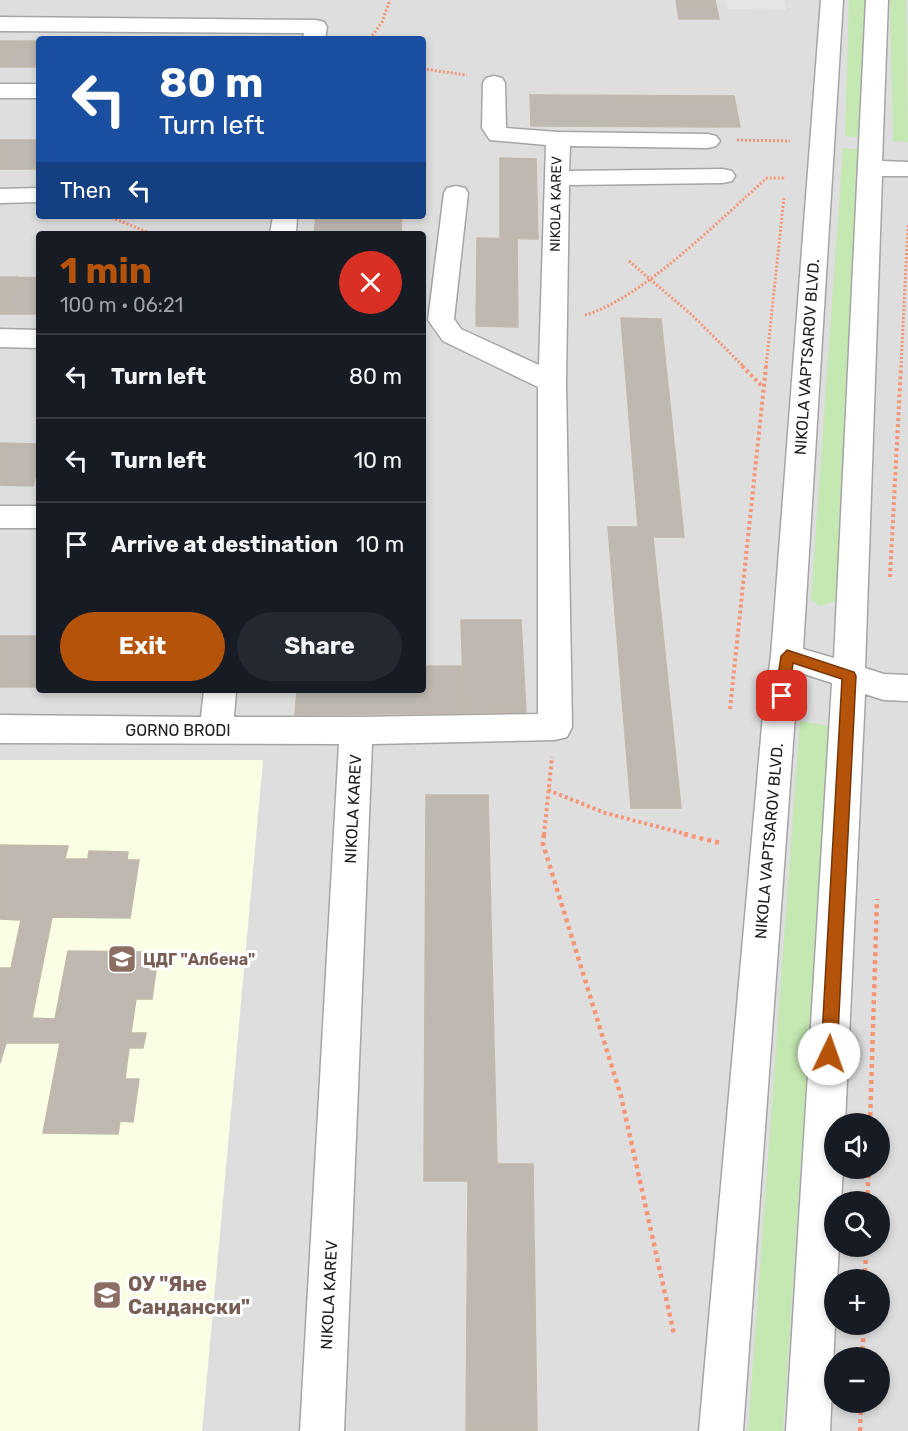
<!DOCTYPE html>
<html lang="en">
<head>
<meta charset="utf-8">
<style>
  body { margin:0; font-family:Rubik,sans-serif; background:#242831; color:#f1f3f6; height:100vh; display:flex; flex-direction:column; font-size:22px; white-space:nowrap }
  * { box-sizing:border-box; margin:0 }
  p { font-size:20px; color:#9ea1a6 }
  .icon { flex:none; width:33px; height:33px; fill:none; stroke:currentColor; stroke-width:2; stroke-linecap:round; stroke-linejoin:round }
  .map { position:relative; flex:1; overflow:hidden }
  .drawer { position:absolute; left:36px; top:231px; width:390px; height:462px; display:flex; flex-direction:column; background:#171b24; border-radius:6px; box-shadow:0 3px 9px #0003 }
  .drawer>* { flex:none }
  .top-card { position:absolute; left:36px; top:36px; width:390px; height:183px; border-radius:6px; box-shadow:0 3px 9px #0003; background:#1a4fa0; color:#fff; overflow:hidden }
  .controls { position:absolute; left:824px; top:1113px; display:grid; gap:12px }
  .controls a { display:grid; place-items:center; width:66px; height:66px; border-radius:50%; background:#171b24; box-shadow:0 3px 9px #0003; font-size:30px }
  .pin { position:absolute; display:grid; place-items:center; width:51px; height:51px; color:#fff; margin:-26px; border-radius:12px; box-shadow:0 3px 9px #0006 }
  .me { position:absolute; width:66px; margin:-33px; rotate:3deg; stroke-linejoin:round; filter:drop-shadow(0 0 4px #0008) }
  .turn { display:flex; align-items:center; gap:21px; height:126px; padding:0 24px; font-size:27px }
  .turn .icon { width:78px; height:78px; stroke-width:2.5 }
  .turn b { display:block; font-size:42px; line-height:51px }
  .then { display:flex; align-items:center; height:57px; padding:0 24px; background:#0003; gap:12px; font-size:22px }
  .round { display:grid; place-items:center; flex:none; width:63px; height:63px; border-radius:32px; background:#242831 }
  .overview { display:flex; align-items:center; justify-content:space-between; height:102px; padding:0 24px }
  h1 { font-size:36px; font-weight:700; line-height:45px; color:#b45309 }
  .primary-button { display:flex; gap:12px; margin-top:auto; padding:12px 24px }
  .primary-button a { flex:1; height:69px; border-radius:36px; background:#b45309; color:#fff; font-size:24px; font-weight:700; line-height:69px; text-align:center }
  .primary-button a+a { background:#242831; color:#f1f3f6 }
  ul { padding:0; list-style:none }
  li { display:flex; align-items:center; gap:18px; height:84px; padding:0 24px; border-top:2px solid #363941 }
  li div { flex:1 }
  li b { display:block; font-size:22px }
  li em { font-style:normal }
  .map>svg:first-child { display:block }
  .residential { fill:#dfdede; fill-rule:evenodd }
  .education { fill:#fafee4 }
  .grass { fill:#c4e8b1 }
  .parking { fill:#e5e5e5 }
  .building { fill:#beb8b1; stroke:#c2b9ab; stroke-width:1.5 }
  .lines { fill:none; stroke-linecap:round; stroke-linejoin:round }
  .minor-casing { stroke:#a5a5a5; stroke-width:3 }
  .path-far2 { stroke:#f59676; stroke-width:3; stroke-dasharray:2 2; stroke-linecap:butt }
  .path-far1 { stroke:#f59676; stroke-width:4; stroke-dasharray:3 3; stroke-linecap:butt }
  .path { stroke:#f59676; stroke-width:4.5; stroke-dasharray:4 4; stroke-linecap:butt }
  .minor { fill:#fff; fill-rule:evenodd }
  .route { fill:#b45309; stroke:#753606; stroke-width:1.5 }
  .labels { text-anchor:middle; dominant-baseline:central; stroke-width:6; stroke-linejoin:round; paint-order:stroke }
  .far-street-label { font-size:14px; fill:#212121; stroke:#fff }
  .street-label { font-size:16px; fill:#212121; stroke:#fff }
  .education-label { font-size:16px; font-weight:bold; fill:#785e54; stroke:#fff; text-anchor:start }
  .near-education-label { font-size:20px; font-weight:bold; fill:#785e54; stroke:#fff; text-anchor:start }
</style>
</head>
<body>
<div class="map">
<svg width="908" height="1431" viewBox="0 0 908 1431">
  <rect width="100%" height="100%" fill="#f1efe8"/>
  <path class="residential" d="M0 0H908V1431H0ZM39 39H423V216H39ZM39 234H423V690H39ZM834 1124H879V1168H834ZM834 1202H879V1246H834ZM834 1280H879V1324H834ZM834 1358H879V1402H834Z"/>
  <path class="education" d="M0 760H263L202 1431H0Z"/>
  <path class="grass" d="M849 0H867L863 138 845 136Z
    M890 0H906L908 142 893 141Z
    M843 148 864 150 835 601 820 606 811 600Z
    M800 721 830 726 783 1431H748Z"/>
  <path class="parking" d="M726 0H784L786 10 728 9Z"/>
  <path class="building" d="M676 0H715L719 19H679Z
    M0 41H15L7 67H0Z
    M15 41H39V67H7Z
    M530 95 734 96 740 127 531 126Z
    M0 140H39V169H0Z
    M500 158 536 159 538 239 500 238Z
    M316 216H402L401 234H314Z
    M477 238 517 239 518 327 476 326Z
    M0 277H17L6 314H0Z
    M17 277 39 278V314H6Z
    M621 318 661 319 684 537H653L681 808H631L608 527H638Z
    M0 443 39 444V462L33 486 0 485Z
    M461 620H521L526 712 464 713Z
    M0 636H39V687H0Z
    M423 666H462L464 713 295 715 297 690H423Z
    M426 795H488L497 1164H533L537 1431H466L468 1181H424Z
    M0 845 68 846 65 859H88L89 851 128 852 127 860H139L130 918 52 917 32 1018 55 1019 68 951 148 952 146 963H157L152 999H136L131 1033H146L143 1048H129L125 1079H139L133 1122 120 1121 118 1134 43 1133 60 1043H6L0 1063V968H11L21 920 0 919Z"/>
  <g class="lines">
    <g class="minor-casing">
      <path id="minor" d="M821 0H843L803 649 834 658 866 0H888L882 161 908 162V176H882L865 668 884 674 908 675V701L884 700 865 694 845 1124H834V1168H843L841 1202H834V1246H839L837 1280H834L835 1324 830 1431H786L832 683 801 673 795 715 743 1431H699L763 715 771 656Z
        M0 17 316 20 324 22 327 27 325 39H303L304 33 0 31Z
        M494 76 502 78 505 83 506 128 558 132 708 134 716 136 720 141 716 146 708 148 570 146 569 171 723 169 732 171 735 176 732 181 723 183 569 185 566 382 572 727 567 737 555 740 372 744 344 1431H300L339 744 0 743V715L201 717 204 690H236L234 717H356L538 714V387L443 341 428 320 444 193 447 188 456 186 465 188 468 193 454 319 461 329 539 365 546 145 490 140 482 128 483 83 486 78Z
        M0 84H39V98H0Z
        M39 188V202L0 203V189Z
        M273 216H297L296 234H270Z
        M0 329 39 330V348L0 347Z
        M0 506H39V528H0Z"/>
    </g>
    <path class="path-far2" d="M370 39 382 22 390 0
      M423 69 467 75
      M737 140 790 141
      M108 216 152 234
      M629 261 693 316 744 367
      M585 315C642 299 721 218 767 178H786
      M766 367 784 197
      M901 367 908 224"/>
    <path class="path-far1" d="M742 366 763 387
      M890 577 901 366
      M730 709 766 366
      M548 790 605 813 690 835
      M544 835 552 757"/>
    <path class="path" d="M544 834 543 844 621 1096 674 1334
      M684 834 720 843
      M870 1124 877 899
      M867 1202 869 1168
      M865 1280 866 1246
      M862 1358 864 1324
      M860 1431 861 1402"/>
    <use href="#minor" class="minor"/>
  </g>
  <path class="route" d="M787 650 854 672 856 676 837 1054 834 1060 829 1062 823 1060 821 1054 842 679 793 663 789 696 782 701 777 699 775 696 781 656Z"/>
  <defs>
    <g id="school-square" transform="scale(1.5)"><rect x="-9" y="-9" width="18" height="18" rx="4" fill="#8d6e63" stroke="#fff"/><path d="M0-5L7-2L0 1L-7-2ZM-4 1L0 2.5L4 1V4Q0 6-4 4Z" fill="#fff"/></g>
  </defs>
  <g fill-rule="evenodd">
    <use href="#school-square" x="122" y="959"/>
    <use href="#school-square" x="107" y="1295"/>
  </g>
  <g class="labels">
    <g class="far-street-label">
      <text transform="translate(556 204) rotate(-89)">NIKOLA KAREV</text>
    </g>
    <g class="street-label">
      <text transform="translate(807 357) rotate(-86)">NIKOLA VAPTSAROV BLVD.</text>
      <text x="178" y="730">GORNO BRODI</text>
      <text transform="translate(353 809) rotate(-87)">NIKOLA KAREV</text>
      <text transform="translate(769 841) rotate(-85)">NIKOLA VAPTSAROV BLVD.</text>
      <text transform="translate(329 1295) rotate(-87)">NIKOLA KAREV</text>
    </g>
    <g class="education-label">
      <text x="143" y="959">ЦДГ "Албена"</text>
    </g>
    <g class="near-education-label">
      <text x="128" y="1284">ОУ "Яне<tspan x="128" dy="23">Сандански"</tspan></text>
    </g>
  </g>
</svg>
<div class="controls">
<a><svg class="icon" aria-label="sound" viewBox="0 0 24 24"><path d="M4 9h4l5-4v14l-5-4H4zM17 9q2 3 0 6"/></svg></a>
<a><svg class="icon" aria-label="search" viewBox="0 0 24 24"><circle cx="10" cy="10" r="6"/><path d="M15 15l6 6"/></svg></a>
<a>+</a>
<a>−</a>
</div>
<div class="pin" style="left:782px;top:696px;background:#d93025"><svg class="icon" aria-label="arrive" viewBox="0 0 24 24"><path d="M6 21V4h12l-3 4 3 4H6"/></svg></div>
<svg class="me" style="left:829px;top:1054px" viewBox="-20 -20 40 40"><circle r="19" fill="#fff"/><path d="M0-13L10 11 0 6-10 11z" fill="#b45309"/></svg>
<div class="top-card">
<div class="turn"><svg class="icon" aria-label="left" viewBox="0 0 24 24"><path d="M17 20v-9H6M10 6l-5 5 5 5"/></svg><div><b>80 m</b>Turn left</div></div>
<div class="then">Then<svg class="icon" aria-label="left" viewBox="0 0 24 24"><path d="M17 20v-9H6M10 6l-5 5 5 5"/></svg></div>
</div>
<section class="drawer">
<div class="overview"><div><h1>1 min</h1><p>100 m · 06:21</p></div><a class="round" style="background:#d93025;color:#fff"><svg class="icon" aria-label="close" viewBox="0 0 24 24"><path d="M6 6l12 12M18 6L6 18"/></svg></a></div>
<ul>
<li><svg class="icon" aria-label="left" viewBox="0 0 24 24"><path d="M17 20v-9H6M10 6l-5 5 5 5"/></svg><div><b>Turn left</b></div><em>80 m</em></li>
<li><svg class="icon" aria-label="left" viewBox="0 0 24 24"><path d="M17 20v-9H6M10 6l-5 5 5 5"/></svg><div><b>Turn left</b></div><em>10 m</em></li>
<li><svg class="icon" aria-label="arrive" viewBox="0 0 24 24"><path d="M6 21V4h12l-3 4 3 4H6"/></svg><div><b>Arrive at destination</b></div><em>10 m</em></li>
</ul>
<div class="primary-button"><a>Exit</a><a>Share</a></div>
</section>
</div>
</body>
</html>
